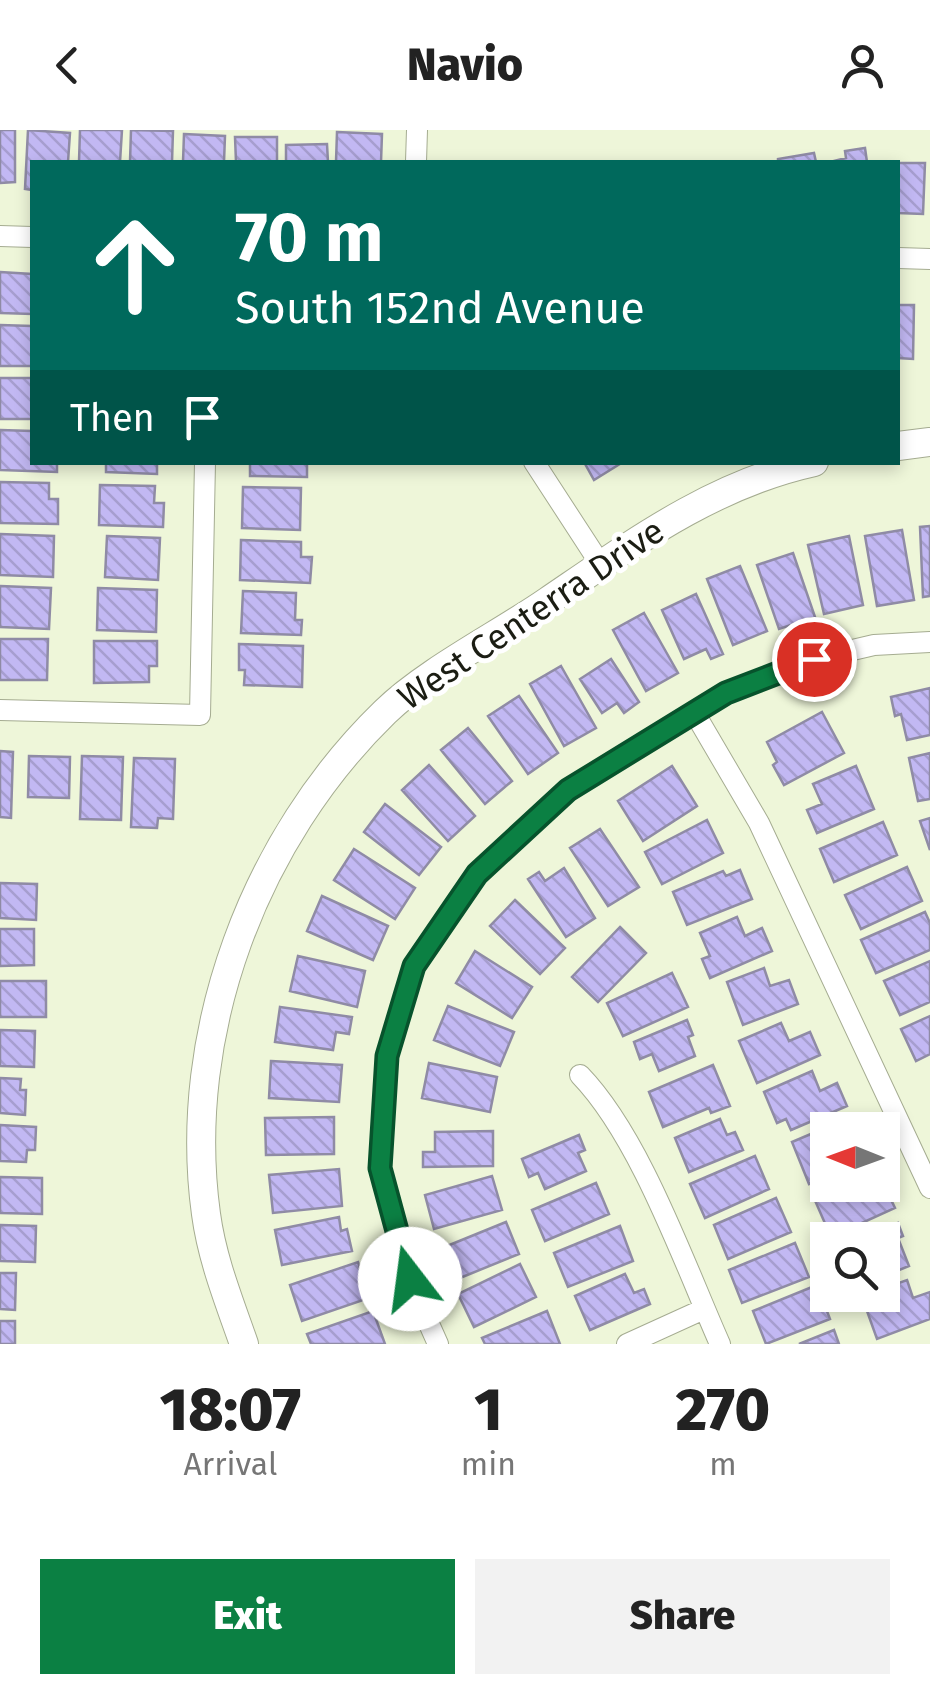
<!DOCTYPE html>
<html lang="en">
<head>
<meta charset="utf-8">
<style>
  body { margin:0; font-family:"Fira Sans",sans-serif; background:#f2f2f2; color:#222; height:100vh; display:flex; flex-direction:column; font-size:38px; white-space:nowrap }
  * { box-sizing:border-box; margin:0 }
  p { font-size:32px; color:#767676 }
  .icon { flex:none; width:55px; height:55px; fill:none; stroke:currentColor; stroke-width:2; stroke-linecap:round; stroke-linejoin:round }
  .map { position:relative; height:1214px; overflow:hidden }
  .sheet { display:flex; flex-direction:column; background:#fff; flex:1 }
  .sheet>* { flex:none }
  .hud { position:absolute; left:30px; top:30px; width:870px; height:305px; border-radius:0px; box-shadow:0 5px 15px #0003; background:#00695c; color:#fff; overflow:hidden }
  .needle { width:65px; rotate:271deg }
  .fabs { position:absolute; left:810px; top:982px; display:grid; gap:20px }
  .fabs a { display:grid; place-items:center; width:90px; height:90px; border-radius:0px; background:#fff; box-shadow:0 5px 15px #0003; font-size:50px }
  .pin { position:absolute; display:grid; place-items:center; width:85px; height:85px; color:#fff; margin:-42px; border:5px solid #fff; border-radius:50%; box-shadow:0 2px 10px #0007 }
  .me { position:absolute; width:110px; margin:-55px; rotate:345deg; stroke-linejoin:round; filter:drop-shadow(0 0 8px #0008) }
  .turn { display:flex; align-items:center; gap:35px; height:210px; padding:0 40px; font-size:45px }
  .turn .icon { width:130px; height:130px; stroke-width:2.5 }
  .turn b { display:block; font-size:70px; line-height:85px }
  .then { display:flex; align-items:center; height:95px; padding:0 40px; background:#0003; gap:20px; font-size:38px }
  .eta { display:flex; justify-content:space-evenly; align-items:center; height:170px; text-align:center }
  .eta b { font-size:60px; font-weight:800; line-height:70px }
  .primary-button { display:flex; gap:20px; margin-top:auto; padding:20px 40px }
  .primary-button a { flex:1; height:115px; border-radius:0px; background:#0b8043; color:#fff; font-size:40px; font-weight:800; line-height:115px; text-align:center }
  .primary-button a+a { background:#f2f2f2; color:#222 }
  header { display:flex; justify-content:space-between; align-items:center; height:130px; padding:0 40px; background:#fff; font-size:45px; font-weight:800 }
  .map>svg:first-child { display:block }
  .building { fill:url(#building-back-hatch); stroke:#8f8ba5; stroke-width:2.5 }
  .lines { fill:none; stroke-linecap:round; stroke-linejoin:round }
  .street-casing { stroke:#a5ac91; stroke-width:22 }
  .secondary-casing { stroke:#a5ac91; stroke-width:30 }
  .street { stroke:#fff; stroke-width:20 }
  .secondary { stroke:#fff; stroke-width:28 }
  .route-casing { stroke:#07532c; stroke-width:25 }
  .route { stroke:#0b8043; stroke-width:18 }
  .labels { text-anchor:middle; dominant-baseline:central; stroke-width:10; stroke-linejoin:round; paint-order:stroke }
  .street-label { font-size:35px; fill:#1b1d13; stroke:#fff }
</style>
</head>
<body>
<header><svg class="icon" aria-label="back" viewBox="0 0 24 24"><path d="M15 5l-7 7 7 7"/></svg>Navio<svg class="icon" aria-label="person" viewBox="0 0 24 24"><circle cx="12" cy="8" r="4"/><path d="M4 21q1-7 8-7t8 7"/></svg></header>
<div class="map">
<svg width="930" height="1214" viewBox="0 0 930 1214">
  <defs>
    <pattern id="building-back-hatch" width="6" height="6" patternUnits="userSpaceOnUse" patternTransform="scale(2.5)"><rect width="6" height="6" fill="#c2b8f3"/><path d="M-1 5l2 2M0 0l6 6M5-1l2 2" fill="none" stroke="#a69ecf"/></pattern>
  </defs>
  <rect width="100%" height="100%" fill="#eef6d9"/>
  <path class="building" d="M0 0H15V52L0 53Z
    M28 0 70 3 68 32H32V60L25 59Z
    M80 0H122L120 32H79Z
    M131 0 173 1 172 32H130Z
    M337 2 382 4 381 32H336Z
    M184 4 225 6 224 32H183Z
    M235 7H277V32H236Z
    M327 14 328 32H286V15Z
    M865 18 867 32H830L846 28 845 21Z
    M814 23 816 32H778V29Z
    M898 33H925L923 84 898 83Z
    M0 142 32 144V184L0 183Z
    M898 175H914L913 229 898 228Z
    M0 195 32 196V236H0Z
    M0 248H32V289H0Z
    M0 300 32 301V332H57V342L0 340Z
    M106 332H157V344L106 342Z
    M250 332H307V347L250 346Z
    M584 332H623L594 350Z
    M0 352 49 353V369H58V394L0 393Z
    M100 355 155 356 154 373H164L163 397 99 395Z
    M243 357 301 358 300 400 242 398Z
    M930 396V466L923 467 920 397Z
    M902 400 914 470 877 476 865 406Z
    M0 404 54 406 53 447 0 445Z
    M107 406 160 408 158 450 105 447Z
    M849 406 863 475 824 484 808 415Z
    M241 410 301 412V427H312L310 453 240 450Z
    M793 423 815 487 779 499 757 435Z
    M740 436 767 501 733 515 707 449Z
    M0 456 51 458 49 499 0 497Z
    M98 458 157 460 156 502 97 500Z
    M243 461 296 463 295 490H302L301 505 241 503Z
    M696 464 723 524 711 529 706 519 684 529 662 480Z
    M644 483 678 543 646 561 613 500Z
    M0 509H48L47 550H0Z
    M94 511H157V536H149V552L94 553Z
    M239 514 303 516 302 557 244 555 245 540H239Z
    M611 529 639 572 624 583 617 573 602 583 580 549Z
    M561 536 596 598 564 616 530 554Z
    M930 558V605L907 610 901 584 895 586 891 567Z
    M519 566 558 623 528 644 488 586Z
    M822 582 844 623 784 655 773 635 777 632 767 612Z
    M468 598 512 651 485 674 441 620Z
    M0 621 13 622 11 688 0 687Z
    M930 623V669L918 671 909 628Z
    M29 626 70 627 69 668 28 667Z
    M82 626 123 627 121 690 80 689Z
    M134 628 175 629 173 689 158 688 157 698 131 697Z
    M429 635 475 686 448 711 402 660Z
    M672 636 697 676 643 711 618 671Z
    M856 636 874 679 817 703 807 680 822 674 813 654Z
    M385 674 441 717 419 745 364 702Z
    M930 688V720L920 691Z
    M707 690 723 723 662 754 645 722Z
    M883 692 897 725 834 752 820 719Z
    M600 699 639 757 608 776 570 718Z
    M354 719 415 758 395 789 334 750Z
    M907 737 922 771 861 799 845 765Z
    M564 738 595 788 566 807 528 749 539 742 545 751Z
    M740 740 752 769 687 795 673 762 723 741 726 746Z
    M0 753 37 754 36 790 0 788Z
    M322 766 388 796 373 830 307 801Z
    M515 770 565 818 540 844 490 796Z
    M925 782 930 793V820L876 843 861 810Z
    M737 787 745 806 762 798 772 821 710 848 702 829 710 826 700 803Z
    M620 797 646 823 598 872 572 847Z
    M0 799H34V835L0 836Z
    M475 821 532 857 512 888 456 853Z
    M298 826 365 841 357 877 290 861Z
    M930 831V872L900 885 884 851Z
    M764 838 770 856 789 850 798 874 743 895 727 852Z
    M672 843 688 877 623 906 607 873Z
    M0 851H46V887H0Z
    M448 876 514 902 500 936 434 910Z
    M280 877 352 887 349 904 336 902 333 920 275 912Z
    M930 886V924L916 931 901 899Z
    M687 890 693 905 688 907 695 926 659 941 652 924 640 929 634 912Z
    M781 893 789 911 810 902 820 925 757 953 739 911Z
    M0 900 35 901 34 937 0 936Z
    M271 931 342 935 339 972 269 968Z
    M429 933 497 947 490 982 422 968Z
    M713 935 730 976 711 983 709 978 663 997 649 962Z
    M812 941 820 961 837 953 847 976 791 1000 786 989 777 993 764 962Z
    M0 948 21 949 20 960H26L25 985 0 983Z
    M334 987V1024L266 1025 265 988Z
    M720 989 727 1005 735 1002 743 1020 689 1042 675 1008Z
    M0 995 36 997 35 1020H27L26 1032 0 1031Z
    M832 995 834 1000H828V1046L809 1054 792 1012Z
    M493 1001V1036L423 1037V1022H435V1002Z
    M579 1005 585 1020 578 1023 586 1041 545 1059 538 1043 529 1047 522 1029Z
    M755 1026 769 1059 705 1088 690 1054Z
    M339 1039 342 1076 273 1083 269 1045Z
    M492 1046 502 1080 434 1099 425 1065Z
    M0 1047 42 1048V1084L0 1083Z
    M596 1053 609 1084 545 1111 532 1080Z
    M838 1055H875L876 1058 884 1055 895 1078 831 1107 813 1066Z
    M776 1068 791 1102 728 1129 714 1095Z
    M339 1087 341 1101 347 1099 352 1121 282 1135 275 1100Z
    M506 1092 519 1124 455 1150 442 1118Z
    M898 1093 903 1106 898 1108 909 1136 882 1147V1110H857Z
    M0 1095 36 1096 35 1132 0 1131Z
    M620 1096 633 1131 568 1157 554 1123Z
    M795 1113 809 1147 742 1173 729 1140Z
    M358 1132 369 1168 302 1191 290 1155Z
    M520 1134 536 1167 474 1197 458 1164Z
    M0 1143H16L15 1180 0 1179Z
    M625 1144 634 1163 644 1159 650 1174 590 1200 575 1166Z
    M907 1150 913 1168 930 1162V1189L877 1209 862 1167 882 1165V1159Z
    M817 1155 830 1189 766 1214 753 1181Z
    M373 1181 385 1214H311L307 1204Z
    M547 1181 560 1214H485L482 1208Z
    M0 1191H15V1214H0Z
    M834 1200 839 1214H799Z"/>
  <g class="lines">
    <g class="street-casing">
      <path id="street" d="M416 32 417 0
        M0 106 32 107
        M898 128 930 129
        M534 332 601 435
        M0 580 200 585 205 332
        M694 582 759 693 930 1058
        M580 945C640 1007 684 1133 720 1214
        M438 1214 409 1149 380 1038 387 926 414 836 477 744 568 660 726 563 814 529 874 515 930 512
        M627 1214 704 1179"/>
    </g>
    <g class="secondary-casing">
      <path id="secondary" d="M898 316 930 312
        M244 1214C229 1171 212 1129 206 1084 181 902 255 708 385 582 427 541 499 505 548 471 632 414 713 354 814 332"/>
    </g>
    <use href="#street" class="street"/>
    <use href="#secondary" class="secondary"/>
  </g>
  <g class="lines">
    <g class="route-casing">
      <path id="route" d="M410 1149 380 1038 387 926 414 836 477 744 568 660 726 563 814 529"/>
    </g>
    <use href="#route" class="route"/>
  </g>
  <g class="labels">
    <g class="street-label">
      <text transform="translate(531 484) rotate(-34)">West Centerra Drive</text>
    </g>
  </g>
</svg>
<div class="fabs">
<a><svg class="needle" viewBox="-14 -14 28 28"><path d="M0-13l5 13h-10z" fill="#e53935"/><path d="M0 13l5-13h-10z" fill="#767676"/></svg></a>
<a><svg class="icon" aria-label="search" viewBox="0 0 24 24"><circle cx="10" cy="10" r="6"/><path d="M15 15l6 6"/></svg></a>
</div>
<div class="pin" style="left:814px;top:529px;background:#d93025"><svg class="icon" aria-label="arrive" viewBox="0 0 24 24"><path d="M6 21V4h12l-3 4 3 4H6"/></svg></div>
<svg class="me" style="left:410px;top:1149px" viewBox="-20 -20 40 40"><circle r="19" fill="#fff"/><path d="M0-13L10 11 0 6-10 11z" fill="#0b8043"/></svg>
<div class="hud">
<div class="turn"><svg class="icon" aria-label="ahead" viewBox="0 0 24 24"><path d="M12 20V5M6 11l6-6 6 6"/></svg><div><b>70 m</b>South 152nd Avenue</div></div>
<div class="then">Then<svg class="icon" aria-label="arrive" viewBox="0 0 24 24"><path d="M6 21V4h12l-3 4 3 4H6"/></svg></div>
</div>
</div>
<section class="sheet">
<div class="eta">
<div><b>18:07</b><p>Arrival</p></div>
<div><b>1</b><p>min</p></div>
<div><b>270</b><p>m</p></div>
</div>
<div class="primary-button"><a>Exit</a><a>Share</a></div>
</section>
</body>
</html>
